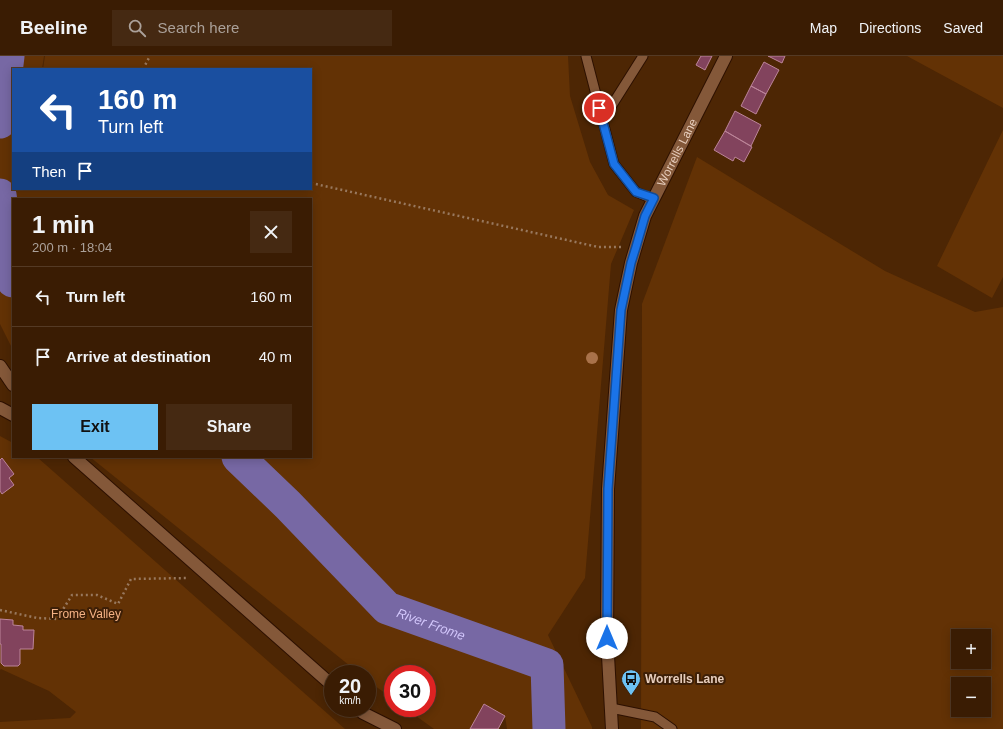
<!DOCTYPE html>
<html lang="en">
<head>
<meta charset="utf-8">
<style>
  body { margin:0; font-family:Helvetica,sans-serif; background:#452912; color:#f1f3f6; height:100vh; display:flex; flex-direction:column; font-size:15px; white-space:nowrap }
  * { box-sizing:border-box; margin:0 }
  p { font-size:13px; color:#aba19a }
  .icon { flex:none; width:22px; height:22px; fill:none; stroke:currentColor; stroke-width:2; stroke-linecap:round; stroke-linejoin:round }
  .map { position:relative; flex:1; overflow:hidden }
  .drawer { position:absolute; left:12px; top:142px; width:300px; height:260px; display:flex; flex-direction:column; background:#3a1c03; border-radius:0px; box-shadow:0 2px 10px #0003,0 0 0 1px #543a25 }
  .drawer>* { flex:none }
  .hud { position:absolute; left:12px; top:12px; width:300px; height:122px; border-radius:0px; box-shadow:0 2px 10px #0003,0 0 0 1px #543a25; background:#1a4fa0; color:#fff; overflow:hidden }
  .fabs { position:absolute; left:951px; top:573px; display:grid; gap:8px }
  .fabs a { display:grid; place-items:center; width:40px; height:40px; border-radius:0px; background:#3a1c03; box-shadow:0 2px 10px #0003,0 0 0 1px #543a25; font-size:20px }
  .speed { position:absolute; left:324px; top:609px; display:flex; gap:8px; font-size:20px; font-weight:700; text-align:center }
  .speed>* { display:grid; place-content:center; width:52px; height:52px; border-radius:50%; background:#3a1c03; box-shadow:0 2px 10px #0003,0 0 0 1px #543a25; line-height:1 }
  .speed small { font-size:10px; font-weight:400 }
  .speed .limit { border:6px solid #d22; background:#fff; color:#111 }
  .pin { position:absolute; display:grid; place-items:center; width:34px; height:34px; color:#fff; margin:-17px; border:2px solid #fff; border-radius:50%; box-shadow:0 1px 4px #0007 }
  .me { position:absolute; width:44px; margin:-22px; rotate:0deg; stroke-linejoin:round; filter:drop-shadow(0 0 3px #0008) }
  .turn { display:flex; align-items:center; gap:14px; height:84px; padding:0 20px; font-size:18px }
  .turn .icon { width:52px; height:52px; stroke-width:2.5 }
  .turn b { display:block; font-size:28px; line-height:34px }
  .then { display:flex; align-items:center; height:38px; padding:0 20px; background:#0003; gap:8px; font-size:15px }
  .round { display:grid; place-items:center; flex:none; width:42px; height:42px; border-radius:0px; background:#452912 }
  .summary { display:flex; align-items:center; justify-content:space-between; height:68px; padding:0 20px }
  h1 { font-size:24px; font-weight:600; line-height:30px }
  .primary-button { display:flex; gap:8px; margin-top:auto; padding:8px 20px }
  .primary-button a { flex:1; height:46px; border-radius:0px; background:#6dc2f3; color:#111; font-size:16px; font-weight:600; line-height:46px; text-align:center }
  .primary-button a+a { background:#452912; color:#f1f3f6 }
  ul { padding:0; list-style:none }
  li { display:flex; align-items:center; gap:12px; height:60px; padding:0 20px; border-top:1px solid #543a25 }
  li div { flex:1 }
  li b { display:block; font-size:15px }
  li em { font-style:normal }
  header { display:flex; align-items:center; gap:24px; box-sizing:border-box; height:56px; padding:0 20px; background:#3a1c03; border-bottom:1px solid #543a25 }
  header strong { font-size:19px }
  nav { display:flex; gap:22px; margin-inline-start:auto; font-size:14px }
  .search { width:280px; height:36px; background:#452912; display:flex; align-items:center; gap:10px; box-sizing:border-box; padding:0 14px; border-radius:0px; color:#aba19a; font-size:15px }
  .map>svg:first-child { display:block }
  .green { fill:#633205; fill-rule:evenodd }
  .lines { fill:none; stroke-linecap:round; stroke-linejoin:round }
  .river { stroke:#7768a4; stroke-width:33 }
  .building { fill:#82435d; stroke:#bc8499 }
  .lane-casing { stroke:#2d1000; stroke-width:11 }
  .street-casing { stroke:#2d1000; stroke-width:14 }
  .path { stroke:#98785e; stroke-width:2.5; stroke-dasharray:2 3; stroke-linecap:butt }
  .lane { stroke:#845839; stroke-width:9 }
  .street { stroke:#845839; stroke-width:12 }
  .tree { fill:#a9724a }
  .route-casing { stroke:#114b97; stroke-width:10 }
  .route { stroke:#1a73e8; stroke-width:7 }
  .labels { text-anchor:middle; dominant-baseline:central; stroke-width:4; stroke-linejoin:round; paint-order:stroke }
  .street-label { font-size:12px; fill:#e7cdbc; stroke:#3d1f07 }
  .park-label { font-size:12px; fill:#f4b184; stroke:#3d1f07 }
  .poi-label { font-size:12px; font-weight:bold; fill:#e7cdbc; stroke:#3d1f07; text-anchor:start }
  .water-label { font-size:13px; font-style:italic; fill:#d3c7fc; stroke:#3d1f07 }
</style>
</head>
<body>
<header>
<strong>Beeline</strong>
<div class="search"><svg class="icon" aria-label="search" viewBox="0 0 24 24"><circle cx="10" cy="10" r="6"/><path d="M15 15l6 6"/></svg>Search here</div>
<nav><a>Map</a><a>Directions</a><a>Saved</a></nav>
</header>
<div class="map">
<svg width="1003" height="673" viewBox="0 0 1003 673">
  <rect width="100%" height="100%" fill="#4d2604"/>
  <path class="green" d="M0 0H44L42 13H13V133H311V13H43L45 0H568L570 40 590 106 608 139 634 154 611 208 585 522 548 579 592 671V673H507L505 660 484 648 470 673H434L405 652H427V618H393V643L367 624V618H360L90 401H311V143H13V294L0 268Z
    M907 0H1003V52Z
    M1003 74V221L992 242 937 210Z
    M697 101 885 215 975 256 1003 251V673H641L642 248ZM958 580H984V606H958ZM958 628H984V654H958Z
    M0 380 13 387V401H37L345 673H0V666L70 662 76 656 49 635 1 613 0 614Z"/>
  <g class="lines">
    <g class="river">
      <path d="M0 66 8 0"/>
      <path d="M0 139 13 225"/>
      <path id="s1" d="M238 401 288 449 387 552 547 609 549 673"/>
    </g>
  </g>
  <path class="building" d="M701 0H712L705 14 696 9Z
    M768 0H785L782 7Z
    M764 6 779 14 766 38 751 30Z
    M751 30 766 38 756 58 741 50Z
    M735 55 761 69 751 90 725 75Z
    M725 75 752 91 744 106 735 101 733 105 714 94Z
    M2 402 14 418 9 422 14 429 2 438 0 435V404Z
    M0 563 13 564V569L23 570V574H34L33 593H20V608L18 610H4L1 607V588H0Z
    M484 648 505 660 498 673H470Z"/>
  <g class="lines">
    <g class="lane-casing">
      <path id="lane" d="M586 0 614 108 636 136 653 143
        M602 65 643 0
        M611 652 655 661 672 673"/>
    </g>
    <g class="street-casing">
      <g id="street">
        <path d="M0 310 13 329"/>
        <path d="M0 352 13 359"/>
        <path d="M74 401 333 630"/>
        <path d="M358 652 363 657 395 673"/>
        <path id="s2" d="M612 673 607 581 608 433 621 254 631 207 645 160 726 0"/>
      </g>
    </g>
    <path class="path" d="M143 13 150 0
      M311 127 598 191H621
      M0 554 37 562 57 563 72 539H97L118 548 131 523 188 522"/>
    <use href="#lane" class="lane"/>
    <use href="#street" class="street"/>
  </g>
  <circle class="tree" cx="592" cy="302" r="6"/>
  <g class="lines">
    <g class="route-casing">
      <path id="route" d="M599 52 614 108 636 136 654 142 645 160 636 191 631 207 621 254 608 433 607 582"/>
    </g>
    <use href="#route" class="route"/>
  </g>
  <defs>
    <g id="bus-pin" transform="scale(1)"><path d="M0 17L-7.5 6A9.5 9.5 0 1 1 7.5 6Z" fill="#6dc2f3" stroke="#3d1f07"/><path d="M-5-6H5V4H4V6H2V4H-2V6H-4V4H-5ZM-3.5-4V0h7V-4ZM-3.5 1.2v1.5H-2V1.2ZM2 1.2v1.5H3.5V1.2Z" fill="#111"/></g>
  </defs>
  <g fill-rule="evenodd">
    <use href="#bus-pin" x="631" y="623"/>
  </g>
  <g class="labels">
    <g class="street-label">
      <text stroke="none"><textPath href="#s2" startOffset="588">Worrells Lane</textPath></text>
    </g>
    <g class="park-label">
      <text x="86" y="558">Frome Valley</text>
    </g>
    <g class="poi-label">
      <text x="645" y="623">Worrells Lane</text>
    </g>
    <g class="water-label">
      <text stroke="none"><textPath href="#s1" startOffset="259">River Frome</textPath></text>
    </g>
  </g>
</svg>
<div class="fabs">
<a>+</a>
<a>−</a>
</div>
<div class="speed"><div>20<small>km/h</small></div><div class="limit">30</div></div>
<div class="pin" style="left:599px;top:52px;background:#d93025"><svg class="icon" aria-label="arrive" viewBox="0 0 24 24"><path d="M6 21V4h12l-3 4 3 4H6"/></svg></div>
<svg class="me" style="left:607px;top:582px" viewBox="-20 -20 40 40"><circle r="19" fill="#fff"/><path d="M0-13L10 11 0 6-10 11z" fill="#1a73e8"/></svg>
<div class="hud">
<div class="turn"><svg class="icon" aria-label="left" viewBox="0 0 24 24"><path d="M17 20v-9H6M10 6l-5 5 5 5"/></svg><div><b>160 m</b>Turn left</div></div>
<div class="then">Then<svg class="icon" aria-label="arrive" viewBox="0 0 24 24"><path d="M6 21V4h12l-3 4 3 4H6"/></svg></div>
</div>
<section class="drawer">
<div class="summary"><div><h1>1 min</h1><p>200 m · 18:04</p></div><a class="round"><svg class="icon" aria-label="close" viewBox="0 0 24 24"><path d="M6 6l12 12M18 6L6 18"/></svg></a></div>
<ul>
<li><svg class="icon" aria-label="left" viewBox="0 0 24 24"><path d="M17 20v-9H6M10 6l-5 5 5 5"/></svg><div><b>Turn left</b></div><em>160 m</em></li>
<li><svg class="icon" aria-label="arrive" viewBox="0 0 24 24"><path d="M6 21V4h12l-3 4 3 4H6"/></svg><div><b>Arrive at destination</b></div><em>40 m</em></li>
</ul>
<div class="primary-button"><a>Exit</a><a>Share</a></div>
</section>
</div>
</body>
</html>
